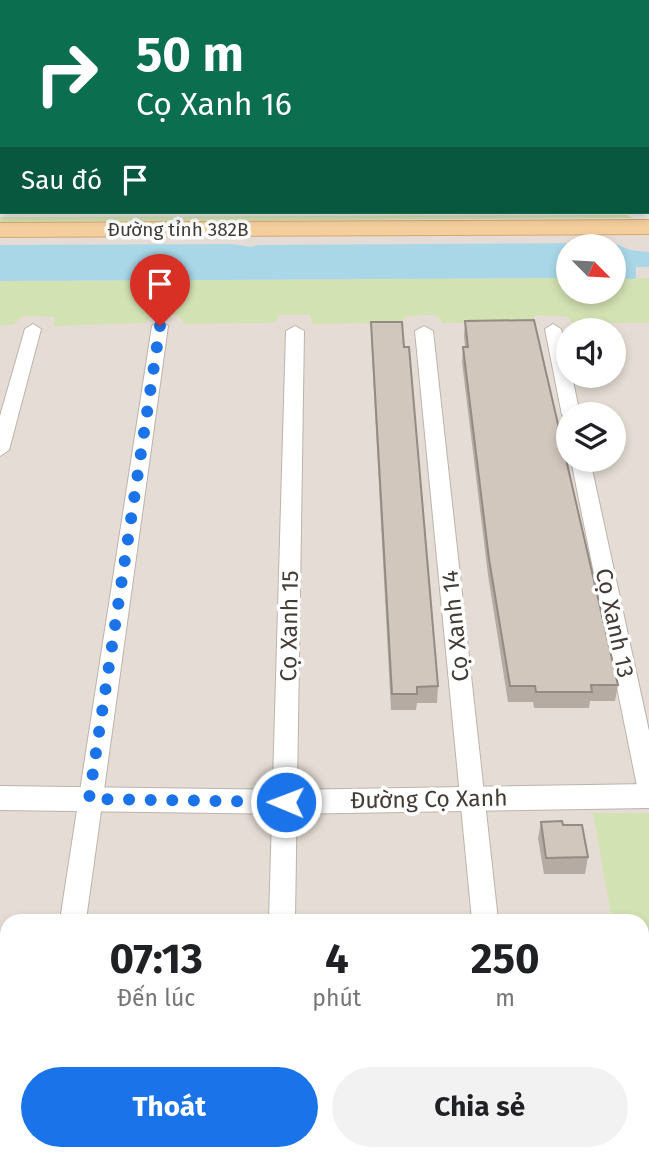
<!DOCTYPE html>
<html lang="vi">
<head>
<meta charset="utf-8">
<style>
  body { margin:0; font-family:"Fira Sans",sans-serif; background:#f2f2f2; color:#202124; height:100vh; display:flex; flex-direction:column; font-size:26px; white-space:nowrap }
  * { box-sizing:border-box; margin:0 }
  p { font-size:23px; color:#757577 }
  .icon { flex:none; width:38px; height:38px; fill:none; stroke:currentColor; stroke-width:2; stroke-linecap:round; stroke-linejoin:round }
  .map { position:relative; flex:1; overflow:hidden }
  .sheet { position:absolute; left:0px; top:914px; width:649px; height:247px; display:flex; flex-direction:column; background:#fff; border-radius:21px 21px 0 0; box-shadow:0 4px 10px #0003 }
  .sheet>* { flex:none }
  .guide { position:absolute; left:0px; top:0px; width:649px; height:214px; box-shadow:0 4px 10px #0003; background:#0b6e4f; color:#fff; overflow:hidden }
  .needle { width:46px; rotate:114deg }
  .controls { position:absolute; left:556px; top:234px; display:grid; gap:14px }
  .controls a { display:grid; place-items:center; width:70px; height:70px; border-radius:50%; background:#fff; box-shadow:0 4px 10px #0003; font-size:35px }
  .pin { position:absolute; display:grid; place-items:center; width:60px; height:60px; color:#fff; margin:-72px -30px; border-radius:50% 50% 50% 0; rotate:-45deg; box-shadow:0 0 7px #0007 }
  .pin .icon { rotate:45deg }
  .me { position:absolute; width:77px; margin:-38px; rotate:271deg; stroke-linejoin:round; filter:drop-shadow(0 0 5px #0008) }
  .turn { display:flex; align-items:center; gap:24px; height:147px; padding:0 21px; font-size:32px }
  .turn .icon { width:91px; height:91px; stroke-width:2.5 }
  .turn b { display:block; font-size:49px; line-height:60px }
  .then { display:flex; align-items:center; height:66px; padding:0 21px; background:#0003; gap:14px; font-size:26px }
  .eta { display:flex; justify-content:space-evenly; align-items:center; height:119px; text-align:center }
  .eta b { font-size:42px; font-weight:700; line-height:49px }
  .action { display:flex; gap:14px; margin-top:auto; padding:14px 21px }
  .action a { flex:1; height:80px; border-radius:42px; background:#1a73e8; color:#fff; font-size:28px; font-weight:700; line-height:80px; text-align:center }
  .action a+a { background:#f2f2f2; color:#202124 }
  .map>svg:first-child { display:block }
  .residential { fill:#e5ddd5; fill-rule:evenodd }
  .green { fill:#d3e2b3 }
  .water { fill:#a9d7e8 }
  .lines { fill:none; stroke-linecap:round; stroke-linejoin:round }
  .canal { fill:#a9d7e8; fill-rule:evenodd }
  .primary-tunnel { stroke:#cec9c3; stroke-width:21; stroke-dasharray:21 10; stroke-linecap:butt }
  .minor-casing { stroke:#bcb3aa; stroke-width:2 }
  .tertiary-casing { stroke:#bcb3aa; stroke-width:2 }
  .primary-casing { stroke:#d7a86f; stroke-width:2 }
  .motorway-casing { stroke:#cd8745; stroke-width:2 }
  .minor { fill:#fff; fill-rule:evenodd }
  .tertiary { fill:#fff; fill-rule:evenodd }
  .primary { fill:#f4ce9d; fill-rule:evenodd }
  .motorway { fill:#efb474; fill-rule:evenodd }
  .wall { fill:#b5aba3 }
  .building { fill:#d2c7bd; stroke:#938b84; stroke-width:2 }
  .route { stroke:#1a73e8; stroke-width:12; stroke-dasharray:0 21.6 }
  .labels { text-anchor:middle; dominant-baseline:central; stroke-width:7; stroke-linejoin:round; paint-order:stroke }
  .far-street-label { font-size:19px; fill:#433c36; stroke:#fff }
  .street-label { font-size:23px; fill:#433c36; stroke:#fff }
</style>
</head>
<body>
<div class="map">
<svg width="649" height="1159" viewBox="0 0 649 1159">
  <rect width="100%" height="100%" fill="#f1ece6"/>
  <path class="residential" d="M0 227H649V1159H0ZM569 247H614V292H569ZM569 331H614V376H569ZM569 415H614V460H569ZM7 920H642V1153H7Z"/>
  <path class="green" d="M626 215 634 218 0 222V217Z
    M569 278V292H614V278H649V323H572L568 317 536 315 530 323H441V319L434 315 406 316 401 323 313 324 310 315H280L274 323 183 324V320L175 315H153L145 323 54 326 55 317 23 316 13 325H0V281Z
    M593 813H649V1125L642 1088V920H612Z"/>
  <path class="water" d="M614 243 630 250 649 252V259H636V279L614 278V247H569V278L0 281V245L232 244 251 247 258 245Z"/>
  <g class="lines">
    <path class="canal" d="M0 95H2V105H0Z
      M614 255H649V267H614Z"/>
    <path class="primary-tunnel" d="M648 149 649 154"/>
    <g class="minor-casing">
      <path id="minor" d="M636 0H648L649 2 648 4Z
        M648 51H649V73L648 72Z
        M160 321 168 326 86 920H60L152 326Z
        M33 324 41 329 9 450 0 456V416L25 329Z
        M553 324 561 329 569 362V376H572L580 415H569V420L562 415 545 329Z
        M295 326 304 331 295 920H269L286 331Z
        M424 326 433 331 498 920H472L415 331Z
        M571 460H590L649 731V795L640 793 637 786Z
        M27 1153H57L56 1159H26Z
        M259 1153H289V1159H259Z
        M492 1153H522L523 1159H493Z"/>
    </g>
    <g class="tertiary-casing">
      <path id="tertiary" d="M649 784V808L286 814 0 810V786L286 790Z"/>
    </g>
    <g class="primary-casing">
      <path id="primary" d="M0 105H2V117H0Z
        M648 109H649V121H648Z
        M649 220V234L0 237V223Z"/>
    </g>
    <g class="motorway-casing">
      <path id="motorway" d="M649 127V143H648V128Z
        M0 132H2V148H0Z
        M648 164H649V180H648Z
        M0 165H2V181H0Z"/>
    </g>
    <use href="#minor" class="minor"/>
    <use href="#tertiary" class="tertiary"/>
    <use href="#primary" class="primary"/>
    <use href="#motorway" class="motorway"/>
  </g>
  <path class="wall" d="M465 321 618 685 615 701H590L589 708H534L533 702H508L488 575 462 362 463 347H465L464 336Z
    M371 322 438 686 437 703H417L416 710H391L371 337Z
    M541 822 563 825 588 857 585 874H544L538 838Z"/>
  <path class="building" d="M534 320 618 685H591L592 692H536L535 686H510L489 559 463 347H468L465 321Z
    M371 322H402L404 347H409L438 686 417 687V694H392Z
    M562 821 563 825H582L588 857 546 858 541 822Z"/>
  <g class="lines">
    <path class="route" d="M160 326 89 799 286 802"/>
  </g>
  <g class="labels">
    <g class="far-street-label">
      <text x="178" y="229">Đường tỉnh 382B</text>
    </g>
    <g class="street-label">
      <text transform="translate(615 623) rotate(78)">Cọ Xanh 13</text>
      <text transform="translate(289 626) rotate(-89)">Cọ Xanh 15</text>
      <text transform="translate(455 626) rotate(-96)">Cọ Xanh 14</text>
      <text transform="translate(429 799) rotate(-1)">Đường Cọ Xanh</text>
    </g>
  </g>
</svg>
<div class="controls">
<a><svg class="needle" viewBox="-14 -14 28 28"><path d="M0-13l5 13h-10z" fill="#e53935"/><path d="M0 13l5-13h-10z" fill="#757577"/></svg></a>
<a><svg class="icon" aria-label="sound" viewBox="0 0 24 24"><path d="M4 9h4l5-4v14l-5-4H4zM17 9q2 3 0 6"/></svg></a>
<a><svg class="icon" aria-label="layers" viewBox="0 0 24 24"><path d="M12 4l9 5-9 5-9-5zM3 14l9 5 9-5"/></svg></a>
</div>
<div class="pin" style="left:160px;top:326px;background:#d93025"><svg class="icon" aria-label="arrive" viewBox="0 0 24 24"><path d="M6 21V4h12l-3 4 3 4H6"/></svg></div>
<svg class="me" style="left:286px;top:802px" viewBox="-20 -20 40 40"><circle r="17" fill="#1a73e8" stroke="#fff" stroke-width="3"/><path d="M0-11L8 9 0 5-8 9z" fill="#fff"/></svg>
<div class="guide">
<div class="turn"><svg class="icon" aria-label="right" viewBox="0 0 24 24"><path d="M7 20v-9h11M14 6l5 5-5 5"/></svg><div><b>50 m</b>Cọ Xanh 16</div></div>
<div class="then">Sau đó<svg class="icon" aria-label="arrive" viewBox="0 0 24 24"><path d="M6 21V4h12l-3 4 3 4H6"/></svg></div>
</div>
<section class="sheet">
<div class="eta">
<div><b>07:13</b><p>Đến lúc</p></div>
<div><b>4</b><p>phút</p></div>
<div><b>250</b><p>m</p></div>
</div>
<div class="action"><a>Thoát</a><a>Chia sẻ</a></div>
</section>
</div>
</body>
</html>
